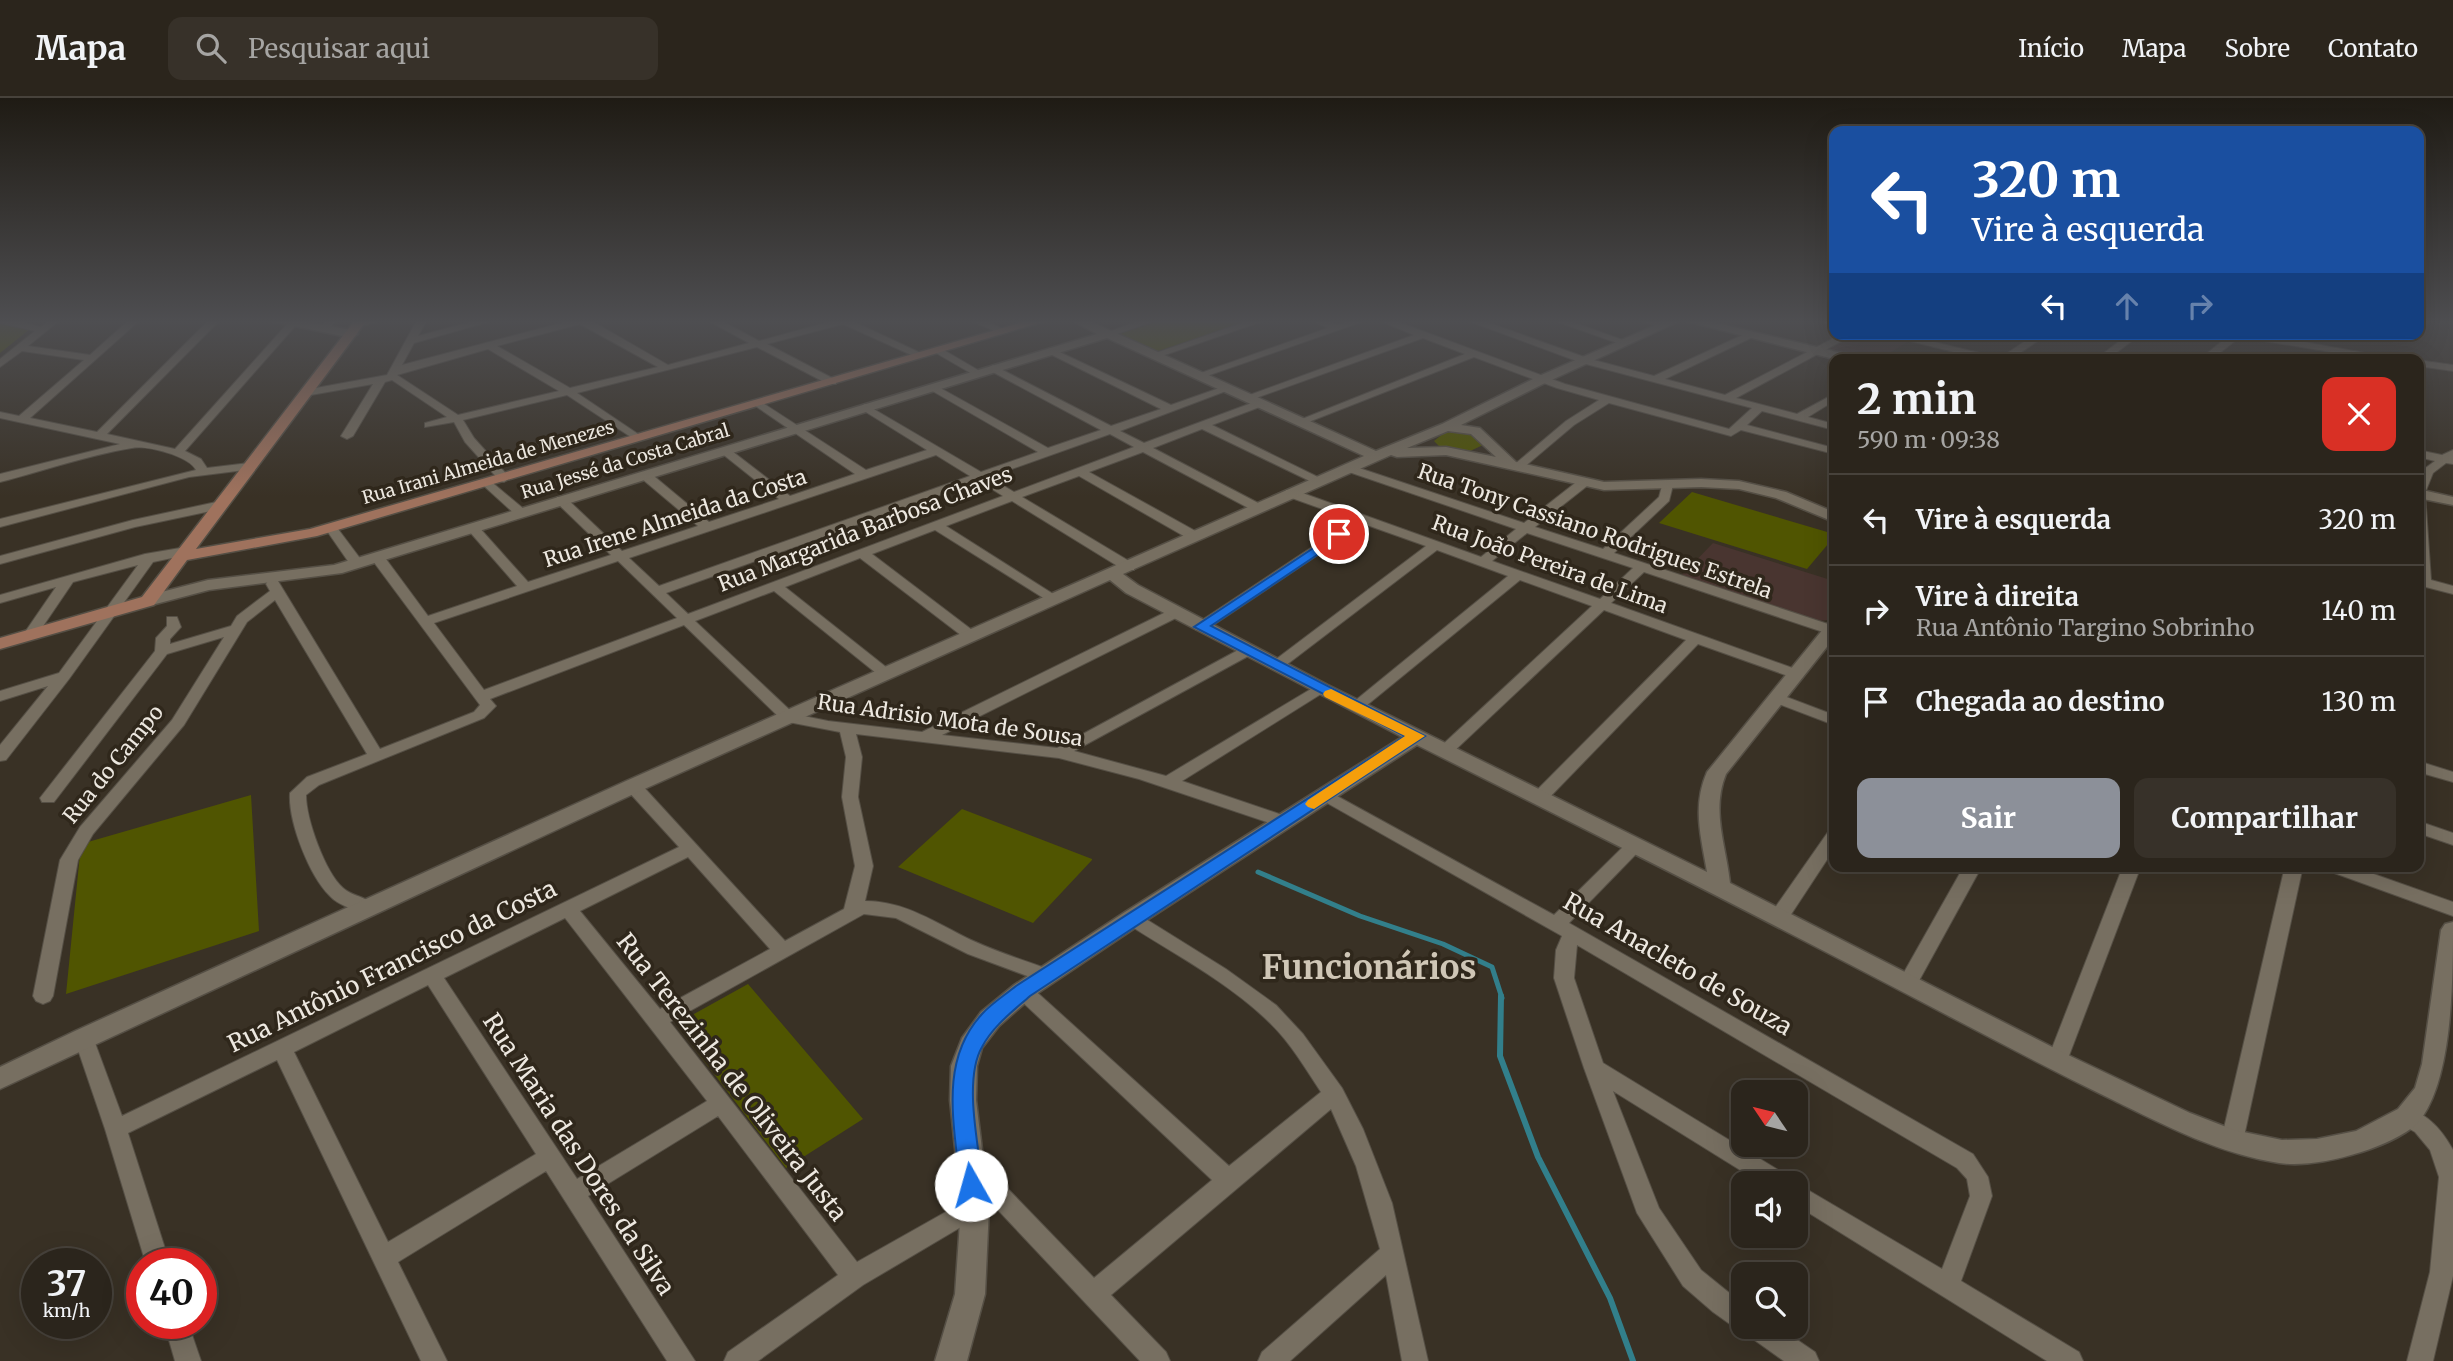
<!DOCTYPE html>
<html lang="pt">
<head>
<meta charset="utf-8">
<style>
  body { margin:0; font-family:Merriweather,serif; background:#373129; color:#f1f3f6; height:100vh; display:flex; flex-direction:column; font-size:26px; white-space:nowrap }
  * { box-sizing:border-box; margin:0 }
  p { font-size:23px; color:#a6a5a3 }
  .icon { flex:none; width:38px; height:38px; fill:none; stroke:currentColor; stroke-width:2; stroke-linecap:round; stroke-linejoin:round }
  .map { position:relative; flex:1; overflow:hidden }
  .details { position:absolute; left:1829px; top:256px; width:595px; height:518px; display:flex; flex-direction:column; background:#2b251c; border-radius:14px; box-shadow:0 7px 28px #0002,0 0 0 2px #47423b }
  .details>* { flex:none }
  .banner { position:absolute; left:1829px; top:28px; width:595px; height:214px; border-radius:14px; box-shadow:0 7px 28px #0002,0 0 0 2px #47423b; background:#1a4fa0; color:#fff; overflow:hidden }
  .needle { width:46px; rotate:305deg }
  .fabs { position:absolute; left:1731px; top:982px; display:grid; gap:14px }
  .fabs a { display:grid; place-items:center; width:77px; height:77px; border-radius:14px; background:#2b251c; box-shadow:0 7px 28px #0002,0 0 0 2px #47423b; font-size:35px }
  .speed { position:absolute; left:21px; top:1150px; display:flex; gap:14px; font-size:35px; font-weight:700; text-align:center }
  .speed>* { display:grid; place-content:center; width:91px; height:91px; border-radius:50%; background:#2b251c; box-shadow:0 7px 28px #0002,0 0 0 2px #47423b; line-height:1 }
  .speed small { font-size:18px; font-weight:400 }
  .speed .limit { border:10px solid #d22; background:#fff; color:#111 }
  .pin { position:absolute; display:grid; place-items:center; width:60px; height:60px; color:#fff; margin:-30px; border:4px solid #fff; border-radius:50%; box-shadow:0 2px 7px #0007 }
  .me { position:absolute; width:77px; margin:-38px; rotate:353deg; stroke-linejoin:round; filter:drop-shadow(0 0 5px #0008) }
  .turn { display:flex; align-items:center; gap:24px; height:147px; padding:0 28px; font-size:32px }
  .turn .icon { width:91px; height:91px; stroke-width:2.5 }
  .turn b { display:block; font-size:49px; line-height:60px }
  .lanes { display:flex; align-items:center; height:66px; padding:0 28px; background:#0003; justify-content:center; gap:35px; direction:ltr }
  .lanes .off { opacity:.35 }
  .round { display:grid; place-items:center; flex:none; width:74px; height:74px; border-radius:14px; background:#373129 }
  .summary { display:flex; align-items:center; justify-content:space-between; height:119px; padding:0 28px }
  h1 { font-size:42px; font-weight:700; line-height:52px }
  .cta { display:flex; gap:14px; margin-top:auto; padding:14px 28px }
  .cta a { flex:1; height:80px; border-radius:14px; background:#8c9099; color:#fff; font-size:28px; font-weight:700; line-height:80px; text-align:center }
  .cta a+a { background:#373129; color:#f1f3f6 }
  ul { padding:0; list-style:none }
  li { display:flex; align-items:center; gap:21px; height:91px; padding:0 28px; border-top:2px solid #47423b }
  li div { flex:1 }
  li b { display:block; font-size:26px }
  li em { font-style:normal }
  header { display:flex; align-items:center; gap:42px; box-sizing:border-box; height:98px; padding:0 35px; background:#2b251c; border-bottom:2px solid #47423b }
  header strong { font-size:33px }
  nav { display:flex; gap:38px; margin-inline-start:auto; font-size:24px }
  .search { width:490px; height:63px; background:#373129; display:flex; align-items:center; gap:18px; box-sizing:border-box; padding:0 24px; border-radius:14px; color:#a6a5a3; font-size:26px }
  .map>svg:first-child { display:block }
  .education { fill:#493530 }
  .green { fill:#505501 }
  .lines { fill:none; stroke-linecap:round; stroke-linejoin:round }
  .stream-far1 { stroke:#327f8b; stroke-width:5 }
  .stream { stroke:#327f8b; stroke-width:6 }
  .minor-casing { stroke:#554f45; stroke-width:2 }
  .tertiary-casing { stroke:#554f45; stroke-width:3 }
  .secondary-casing { stroke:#554f45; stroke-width:3 }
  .minor { fill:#776f61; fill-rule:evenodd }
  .tertiary { fill:#776f61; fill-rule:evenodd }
  .secondary { fill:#9f725d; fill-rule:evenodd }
  .route { fill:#1a73e8; stroke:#114b97; stroke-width:2 }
  .slow { fill:#f59e0b }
  .labels { text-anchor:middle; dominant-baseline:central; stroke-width:7; stroke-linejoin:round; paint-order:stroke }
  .far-street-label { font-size:18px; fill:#ede8e0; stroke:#2f271b }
  .street-label { font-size:21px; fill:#ede8e0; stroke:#2f271b }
  .near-street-label { font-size:24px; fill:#ede8e0; stroke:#2f271b }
  .near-district-label { font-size:33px; font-weight:bold; fill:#cfc6b6; stroke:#2f271b }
</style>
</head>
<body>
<header>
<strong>Mapa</strong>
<div class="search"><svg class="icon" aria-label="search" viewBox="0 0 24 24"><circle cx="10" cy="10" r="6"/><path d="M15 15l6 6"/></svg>Pesquisar aqui</div>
<nav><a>Início</a><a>Mapa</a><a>Sobre</a><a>Contato</a></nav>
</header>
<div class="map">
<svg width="2453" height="1263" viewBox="0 0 2453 1263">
  <rect width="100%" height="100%" fill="#393125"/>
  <path class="education" d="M1853 236H1872L1907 244 1880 261H1855L1821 252Z
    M1713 445 1834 483V513L1827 522 1819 523 1681 478Z"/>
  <path class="green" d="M1163 222H1254L1155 254 1116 237Z
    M0 225 30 231 0 255Z
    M1459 333 1474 337 1483 343V347L1468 354 1440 349 1434 343 1444 335Z
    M1692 394 1834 436V439L1807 471 1659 425Z
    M251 697 259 833 66 896 81 746Z
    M962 711 1092 761V762L1033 825 898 769Z
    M748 886 863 1021 786 1070 676 926Z"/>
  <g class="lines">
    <path class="stream-far1" d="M1258 774 1360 818 1443 846 1492 869 1502 900"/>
    <path class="stream" d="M1501 898 1500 958 1538 1059 1610 1200 1633 1263"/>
    <g class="minor-casing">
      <path id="minor" d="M0 222H14L41 229 49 222H60L28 248 90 257 129 222H140L30 320 97 334 209 222H220L107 336 175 351 289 224 297 226 185 353 201 361 207 370 249 365 255 369 253 371 189 379 0 429V421L196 372C189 358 147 347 132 350 88 357 43 373 0 384V376L120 346 0 320V314L19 318 84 262 22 253 0 269V261L35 233 0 225Z
        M327 222H337L327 233H321L319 231Z
        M362 222H383L358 229 353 226Z
        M417 222H427L418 238 478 222H495L414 245 402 267 573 222H590L668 267 749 245 707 222H720L759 243 836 222H850L927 258 918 260 843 226 767 246 836 282V286H828L757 249 577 295 641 338 643 340 637 343 567 297 463 322 474 340 510 380 504 384 500 383 465 344 454 324 425 329V325L447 319 392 282 385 284 353 338 347 341 341 338 373 286 305 298 300 295 305 292 387 277ZM580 226 658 269 570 290 497 248ZM488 251 559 293 458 317 397 277Z
        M970 222H984L1009 234 1001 236Z
        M1141 222H1157L1111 238 1103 236Z
        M1251 222H1266L1159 259 1150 257Z
        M1311 222H1325L1337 227 1352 222H1367L1204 279 1195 277 1328 230Z
        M1378 222H1393L1565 286 1729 331 1752 310 1582 265 1466 222H1481L1590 261 1654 278 1747 235H1753V239L1665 281 1725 297 1842 236H1855L1736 300 1797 316 1834 296V303L1808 319 1834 326V332L1762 313 1747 327 1834 350V356L1741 332 1731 338 1609 305 1574 327 1523 370H1515V366L1566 323 1599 302 1557 290 1474 259 1306 325 1297 323 1465 256 1423 240 1253 301 1244 299 1414 237Z
        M1552 222H1567L1631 245 1623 247Z
        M1640 222H1655L1668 228 1663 231Z
        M1820 222H1834V227L1822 224Z
        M1882 236H1901L2000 260 2036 236H2048L2011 261H1982Z
        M2129 236H2141L2108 261H2096Z
        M2231 236H2260L2398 261H2373L2240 239 2212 261H2200Z
        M1051 250 1171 307 1225 288 1234 290 1120 333 1144 345 1257 303H1265V307L1212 327 1326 383 1324 386H1316L1202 331 1153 350 1262 407V413H1254L1143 354 1089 374 1199 435V441H1189L1079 378 1022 399 1134 466V472H1124L1012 403 946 428 1058 499 1060 502 1058 505 1053 506 935 432 872 456 976 535 978 538 976 541H966L860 460 785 489 891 573 893 576 886 580 881 579 774 493 695 523 794 616 828 623 922 634 1170 512H1180L1182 515 1180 518 942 637 1057 650 1242 550H1252L1254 553 1252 556 1074 653 1166 678 1316 588H1326L1329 591 1182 683 1291 720 1294 724 1291 728 1285 730 1139 681 1059 660 856 636 862 659 858 699 873 768 865 803C905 803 936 825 971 842 997 854 1026 863 1053 873L1056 878 1053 883 1046 885 968 856 896 820 864 816 670 924 857 1164 967 1102 975 1099 983 1102 987 1109 983 1116 863 1187 758 1263H724L728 1254 838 1177 718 1018 588 1098 695 1263H667L546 1073 398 1164 447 1263H421L277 962 128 1035 170 1166H146L105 1031 74 940 77 934 84 932 91 934 122 1018 679 749 627 692 625 688 627 684H639L785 843 844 811 855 768 842 699 846 659 840 634 783 623 684 527 490 601 496 608 484 620 319 687 306 697C306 721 325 774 343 790 353 799 370 799 376 810L374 815C365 817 360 815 352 811 344 808 335 804 329 797 309 777 288 723 290 695L307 679 367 656 275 502 247 524 184 627 93 736 78 762 53 898 50 903 43 906 36 903 33 898 60 762 80 729 172 622 224 539 167 556 54 704H42L40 700 155 553 156 540 167 528V519H177L181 529 170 541V546L231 528 237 518 270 493 266 486 268 483H278L380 651 474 614 480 607 373 463V457H383L428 518 517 488 469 433V427H477L528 484 611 457 557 405V399H565L622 453 698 428 641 380V374H649L709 424 779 401 720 354V350H728L790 398 855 376 754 307V303L758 302 866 372 927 352 861 311 860 309 865 306 981 374 1038 354 929 291 928 289 933 286 1048 350 1101 332 989 272 988 270 993 267 1111 328 1161 311 1048 255V251ZM1110 336 1134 349 1014 394 989 379ZM936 357 970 378 659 488 629 460ZM979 383 1003 398 688 516 666 495ZM618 463 677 520 484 592 434 525ZM688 759 770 851 660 911 580 813ZM565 820 707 1003 577 1081 444 880ZM428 887 536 1056 388 1144 294 954Z
        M936 251H942L983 275 974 277 936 255Z
        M2418 262 2453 267V273L2418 268Z
        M2418 352 2442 357 2453 352V366L2446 365 2433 375 2425 395 2431 482 2453 488V496L2418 487V382L2424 371 2435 363 2418 359Z
        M1347 366 1524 425 1579 382H1587V388L1535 429 1603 451 1659 399 1663 384H1671L1673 387 1669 403 1614 455 1834 528V536L1826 535 1644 474 1611 505 1801 573 1803 576 1801 579H1791L1698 546 1545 704H1533L1531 700 1533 696 1686 542 1604 512 1452 655H1440L1438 652 1440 649 1592 508 1520 482 1361 612H1351L1348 609 1351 606 1508 478 1437 452 1281 571H1271L1269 568 1271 565 1426 448 1364 426 1206 532H1196L1194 529 1196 526 1353 422 1286 398V392H1294L1481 459 1516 431 1343 372V368ZM1527 435 1633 470 1600 501 1492 463Z
        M488 381 525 412V418H517L484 388V382Z
        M221 403 227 407 225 410 135 429 0 466V458L133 422Z
        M331 426 335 427 362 463V469H352L325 430Z
        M186 449 192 453 191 456 153 464 69 581 6 662 0 663V647L48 588 0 603V593L59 575 138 467 73 484 35 540 30 541 23 537 56 489 0 505V497L145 456Z
        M1776 595 1834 617V627L1771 603 1768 600Z
        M2418 663 2453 674V684L2418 674Z
        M1326 692 1554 817 1628 744H1640L1643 748 1640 752 1569 825 1973 1056 1988 1079 1992 1098 1961 1183 2079 1254 2083 1263H2047L1796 1107V1085L1942 1171 1970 1098 1967 1081 1957 1070 1577 847 1574 880 1603 965 1788 1078 1791 1085H1761L1613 993 1659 1110 1701 1172 1743 1206V1228H1777L1815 1254 1819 1263H1784L1746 1236 1744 1232 1734 1229 1713 1214 1683 1188 1637 1115 1584 970 1554 880 1556 852 1562 838 1320 701 1318 697 1320 693Z
        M2418 723 2453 735V747L2418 735Z
        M1834 732V751L1786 824H1772L1770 819 1772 814 1828 734Z
        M1964 768H1982L1915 890 1908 892 1901 890 1898 885Z
        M2123 768H2141L2067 963 2064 969 2057 971 2050 969 2047 963Z
        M2285 768H2303L2243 1043 2240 1050 2232 1052 2224 1050 2221 1043Z
        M2323 768H2351L2453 804V818L2326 772Z
        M1133 813 1226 871 1276 907 1303 936 1342 990 1363 1031 1392 1105 1428 1263H1402L1386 1177 1290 1263H1258L1262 1254 1380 1151 1356 1068 1331 1011 1111 1197 1166 1254 1170 1263H1140L965 1077 962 1070 965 1063 973 1060 981 1063 1094 1180 1212 1082 1016 898 1013 893 1016 888 1023 886 1030 888 1229 1068 1321 994C1305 970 1290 944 1269 924 1228 884 1174 856 1126 825L1124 820 1126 815Z
        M2407 1010C2429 1017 2442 1032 2453 1052V1178L2433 1263H2407L2430 1174 2439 1079 2430 1052 2415 1034 2399 1025 2396 1019 2399 1013Z
        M164 1225H188L201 1263H175Z"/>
    </g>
    <g class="tertiary-casing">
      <path id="tertiary" d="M265 222H293L352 232 358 236 352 240Z
        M1071 222H1087L1376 353 1442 326 1539 278 1667 222H1704L1854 258 1856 261H1834L1682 222 1547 284 1461 327 1480 330 1516 364 1604 384 1701 381 1739 383 1786 394 1834 414V424L1776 400 1739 391 1701 389 1604 392 1446 357 1397 359 1391 357 1123 476 1138 487 1328 587 1707 774C1701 739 1692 708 1707 674L1828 525 1834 524V540L1726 676C1711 713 1726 747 1730 785L2066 956 2190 1015 2234 1032 2282 1042 2317 1041 2356 1033 2398 1011 2415 990 2422 966 2441 832 2445 826 2453 824C2453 882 2453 985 2417 1026 2388 1051 2316 1071 2279 1065 2220 1056 2166 1028 2113 1002 2049 971 1987 938 1924 905 1756 817 1587 732 1417 647L1141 826 1032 899 999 928 982 950 977 968 976 1002 989 1109 985 1196 967 1263H935L955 1196 961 1109 950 1002 951 968 962 940 981 914 1014 887 1125 814 1402 639 1126 495 1110 482 640 693 0 991V969L75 933 626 683 1364 358 1107 240 342 475 209 492 148 508 140 503 142 499 208 482 334 467 1097 236ZM1448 333 1471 336 1496 359 1446 349 1407 350Z
        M2418 391 2453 399V407L2418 400Z"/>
    </g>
    <g class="secondary-casing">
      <path id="secondary" d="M355 222H367L196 451 310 431 1030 222H1049L317 438 187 462 154 507 0 551V540L142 499Z"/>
    </g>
    <use href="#minor" class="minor"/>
    <use href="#tertiary" class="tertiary"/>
    <use href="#secondary" class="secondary"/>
  </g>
  <linearGradient id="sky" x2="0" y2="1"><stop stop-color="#1f1b14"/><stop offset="0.56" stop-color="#4e4e51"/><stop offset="1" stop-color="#4e4e51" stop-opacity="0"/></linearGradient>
  <rect width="2453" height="399" fill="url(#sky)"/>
  <path class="route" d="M1339 433 1344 434V439L1211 528 1425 638 1030 898C1012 914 993 928 982 949 963 982 979 1050 983 1087L980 1094 971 1097 963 1094 960 1087C955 1028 938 964 982 916 992 905 1005 897 1016 888L1405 638 1194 529Z"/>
  <path class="slow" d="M1331 591 1425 638 1314 711 1308 709 1305 706 1308 702 1405 638 1325 599 1323 596 1325 593Z"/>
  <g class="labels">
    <g class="far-street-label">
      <text transform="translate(625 363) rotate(-17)">Rua Jessé da Costa Cabral</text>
      <text transform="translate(488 364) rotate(-16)">Rua Irani Almeida de Menezes</text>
    </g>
    <g class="street-label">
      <text transform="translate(675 420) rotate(-18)">Rua Irene Almeida da Costa</text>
      <text transform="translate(865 431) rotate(-21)">Rua Margarida Barbosa Chaves</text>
      <text transform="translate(1595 433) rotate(19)">Rua Tony Cassiano Rodrigues Estrela</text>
      <text transform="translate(1550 466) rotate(20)">Rua João Pereira de Lima</text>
      <text transform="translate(950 622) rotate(8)">Rua Adrisio Mota de Sousa</text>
      <text transform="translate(113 666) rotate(-51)">Rua do Campo</text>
    </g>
    <g class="near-street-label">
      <text transform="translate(1678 866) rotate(30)">Rua Anacleto de Souza</text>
      <text transform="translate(392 868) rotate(-26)">Rua Antônio Francisco da Costa</text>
      <text transform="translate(732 979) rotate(52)">Rua Terezinha de Oliveira Justa</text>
      <text transform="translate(579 1056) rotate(57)">Rua Maria das Dores da Silva</text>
    </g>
    <g class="near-district-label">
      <text x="1369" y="869">Funcionários</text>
    </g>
  </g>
</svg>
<div class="fabs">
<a><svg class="needle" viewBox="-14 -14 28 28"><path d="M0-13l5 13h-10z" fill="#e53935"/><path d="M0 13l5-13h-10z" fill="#a6a5a3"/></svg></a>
<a><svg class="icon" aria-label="sound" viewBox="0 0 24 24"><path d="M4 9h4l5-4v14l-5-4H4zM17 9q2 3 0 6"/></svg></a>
<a><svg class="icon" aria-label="search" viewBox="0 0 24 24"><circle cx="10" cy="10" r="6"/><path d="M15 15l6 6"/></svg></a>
</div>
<div class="speed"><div>37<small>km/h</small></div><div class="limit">40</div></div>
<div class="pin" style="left:1339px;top:436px;background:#d93025"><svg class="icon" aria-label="arrive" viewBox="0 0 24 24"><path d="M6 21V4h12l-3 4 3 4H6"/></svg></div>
<svg class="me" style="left:971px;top:1087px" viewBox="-20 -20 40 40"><circle r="19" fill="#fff"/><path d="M0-13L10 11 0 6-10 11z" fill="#1a73e8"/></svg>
<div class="banner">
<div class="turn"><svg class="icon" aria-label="left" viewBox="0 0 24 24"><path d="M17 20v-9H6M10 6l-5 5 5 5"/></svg><div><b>320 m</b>Vire à esquerda</div></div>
<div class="lanes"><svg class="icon" aria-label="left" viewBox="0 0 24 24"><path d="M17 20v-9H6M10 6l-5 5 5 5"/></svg><svg class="icon off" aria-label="ahead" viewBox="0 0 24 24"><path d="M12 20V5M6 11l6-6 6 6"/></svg><svg class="icon off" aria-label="right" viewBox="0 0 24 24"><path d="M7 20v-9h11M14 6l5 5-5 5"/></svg></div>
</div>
<section class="details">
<div class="summary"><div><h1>2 min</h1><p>590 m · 09:38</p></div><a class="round" style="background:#d93025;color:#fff"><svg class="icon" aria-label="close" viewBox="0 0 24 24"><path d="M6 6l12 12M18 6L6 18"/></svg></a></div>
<ul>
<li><svg class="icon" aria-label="left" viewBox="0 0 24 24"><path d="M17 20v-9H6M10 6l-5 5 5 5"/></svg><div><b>Vire à esquerda</b></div><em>320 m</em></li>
<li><svg class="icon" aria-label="right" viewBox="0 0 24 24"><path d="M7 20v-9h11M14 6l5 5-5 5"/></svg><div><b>Vire à direita</b><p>Rua Antônio Targino Sobrinho</p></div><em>140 m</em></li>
<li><svg class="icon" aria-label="arrive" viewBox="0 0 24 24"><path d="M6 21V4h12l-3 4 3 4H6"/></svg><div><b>Chegada ao destino</b></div><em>130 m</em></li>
</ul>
<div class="cta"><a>Sair</a><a>Compartilhar</a></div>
</section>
</div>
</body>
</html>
